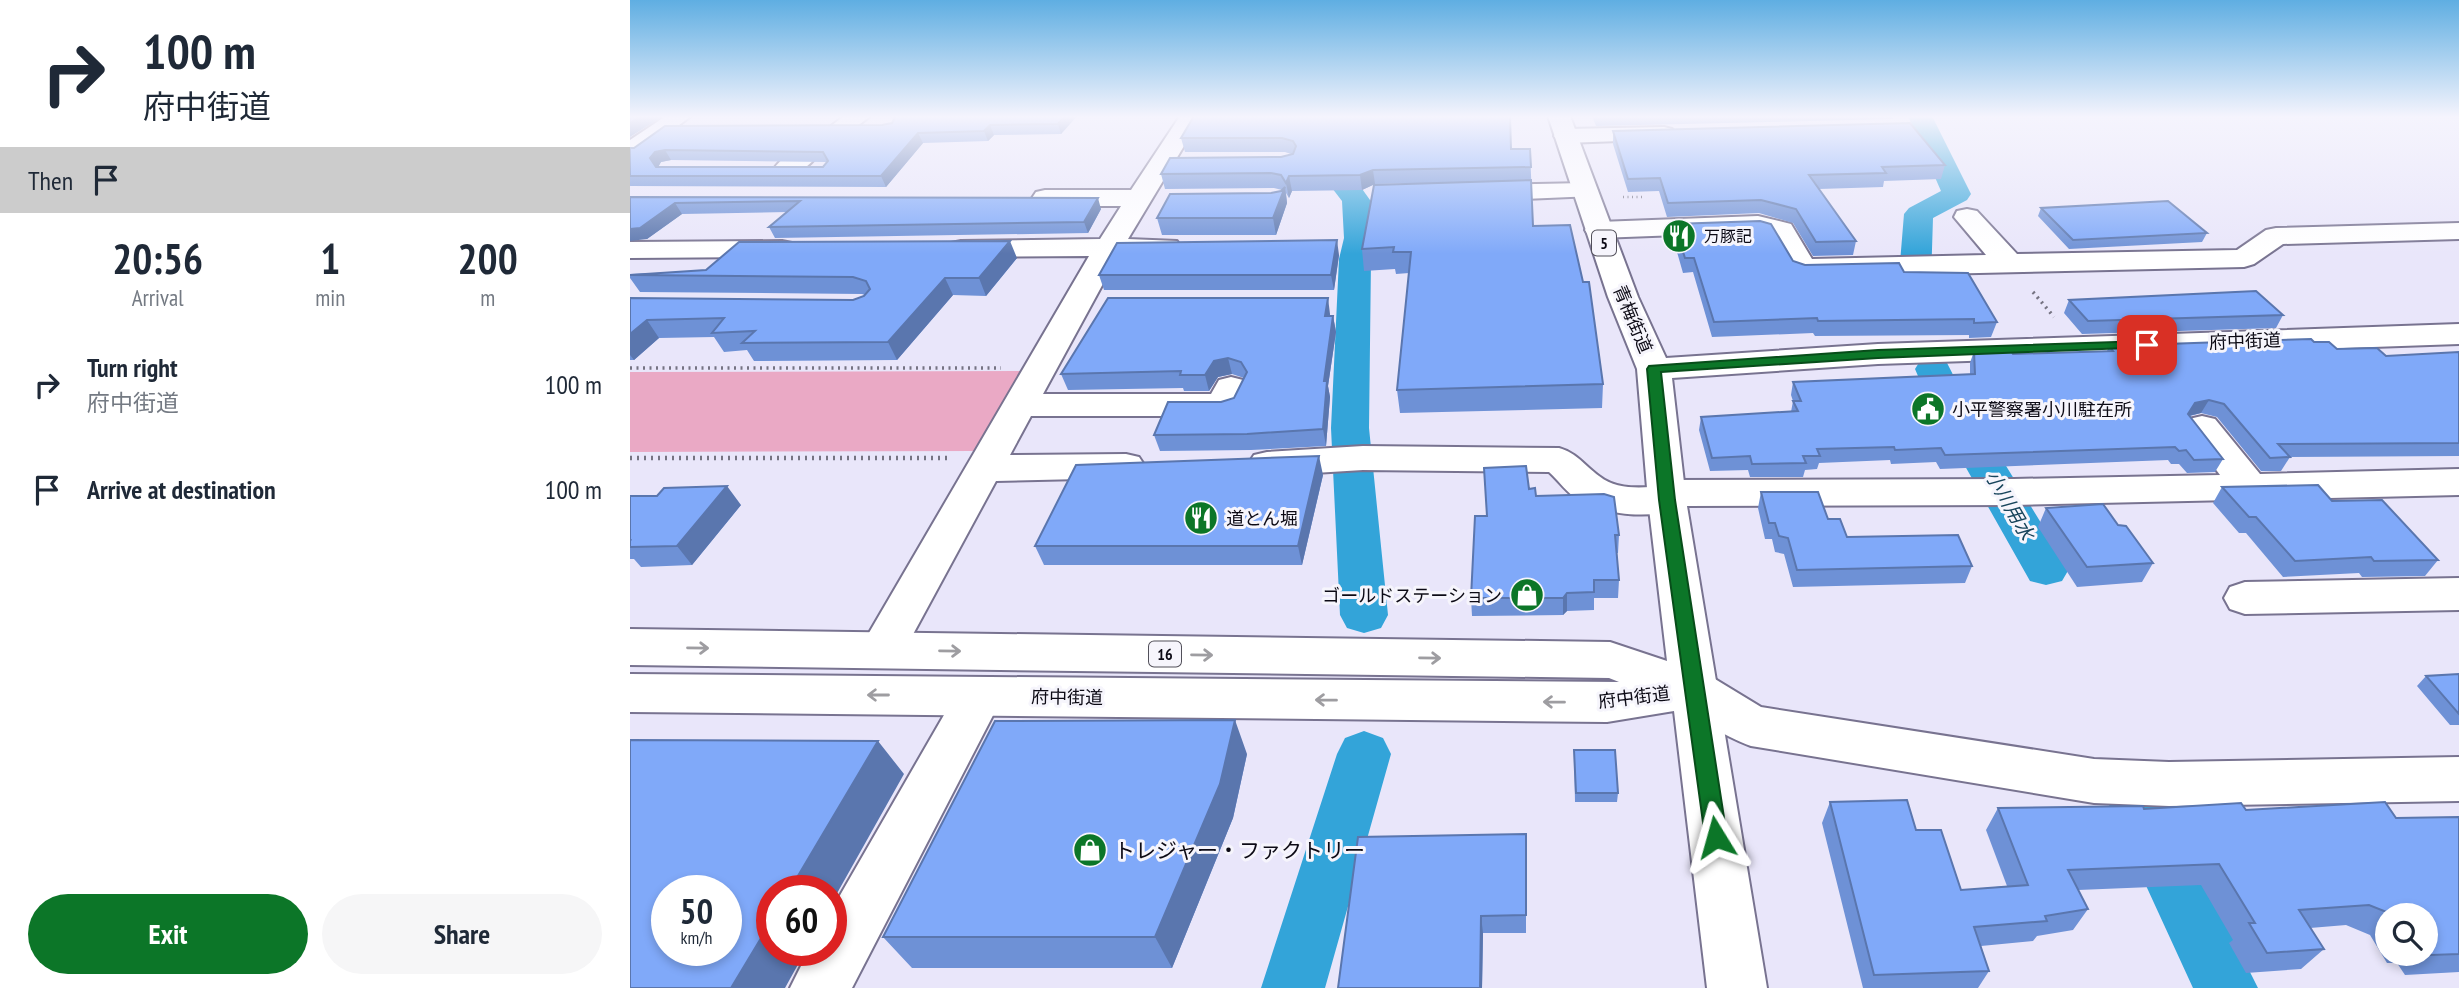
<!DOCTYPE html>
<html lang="en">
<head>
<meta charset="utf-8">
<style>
  body { margin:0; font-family:"PT Sans Narrow","Noto Sans JP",sans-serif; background:#f6f6f7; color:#1f2937; height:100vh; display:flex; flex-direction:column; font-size:26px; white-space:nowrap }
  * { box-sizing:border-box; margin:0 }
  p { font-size:23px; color:#747a83 }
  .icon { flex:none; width:38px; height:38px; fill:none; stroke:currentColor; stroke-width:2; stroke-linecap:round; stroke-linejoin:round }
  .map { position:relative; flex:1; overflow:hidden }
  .sheet { display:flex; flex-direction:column; background:#fff; width:630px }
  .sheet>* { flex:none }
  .top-card { background:#fff; color:#1f2937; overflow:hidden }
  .controls { position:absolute; left:1745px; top:903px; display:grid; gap:14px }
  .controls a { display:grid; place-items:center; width:63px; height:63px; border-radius:50%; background:#fff; box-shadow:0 4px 10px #0003; font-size:35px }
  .speed { position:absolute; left:21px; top:875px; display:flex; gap:14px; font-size:35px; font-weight:700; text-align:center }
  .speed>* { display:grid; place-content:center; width:91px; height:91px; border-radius:50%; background:#fff; box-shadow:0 4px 10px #0003; line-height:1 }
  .speed small { font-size:18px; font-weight:400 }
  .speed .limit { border:10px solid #d22; background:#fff; color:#111 }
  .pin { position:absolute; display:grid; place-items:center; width:60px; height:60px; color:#fff; margin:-30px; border-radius:14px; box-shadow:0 4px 10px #0006 }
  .me { position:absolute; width:77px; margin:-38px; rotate:352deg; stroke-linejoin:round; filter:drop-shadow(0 0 5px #0008) }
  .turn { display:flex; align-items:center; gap:24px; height:147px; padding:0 28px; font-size:32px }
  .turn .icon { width:91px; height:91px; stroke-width:2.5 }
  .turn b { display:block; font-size:49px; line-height:60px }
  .then { display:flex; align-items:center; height:66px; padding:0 28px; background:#0003; gap:14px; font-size:26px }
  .eta { display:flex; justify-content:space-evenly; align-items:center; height:119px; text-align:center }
  .eta b { font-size:42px; font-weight:700; line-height:49px }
  .button { display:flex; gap:14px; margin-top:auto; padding:14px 28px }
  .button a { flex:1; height:80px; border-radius:42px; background:#0c7628; color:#fff; font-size:28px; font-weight:700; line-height:80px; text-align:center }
  .button a+a { background:#f6f6f7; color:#1f2937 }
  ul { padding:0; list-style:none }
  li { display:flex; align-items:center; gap:21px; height:105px; padding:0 28px }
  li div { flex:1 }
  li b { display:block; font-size:26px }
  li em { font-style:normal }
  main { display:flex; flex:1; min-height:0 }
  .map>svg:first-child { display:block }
  .green { fill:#eaa9c5 }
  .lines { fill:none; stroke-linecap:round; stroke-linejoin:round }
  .canal { fill:#33a4d9; fill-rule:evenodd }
  .minor-casing { stroke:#787390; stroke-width:4 }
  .major-casing { stroke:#787390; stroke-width:4 }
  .path-far2 { stroke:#757382; stroke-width:2.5; stroke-dasharray:1 3.5; stroke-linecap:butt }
  .path-far1 { stroke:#757382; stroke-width:3.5; stroke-dasharray:2 4.5; stroke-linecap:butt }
  .path { stroke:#757382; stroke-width:4.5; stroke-dasharray:2 5; stroke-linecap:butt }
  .minor { fill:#fff; fill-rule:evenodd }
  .major { fill:#fff; fill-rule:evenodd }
  .wall { fill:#6e91d6; fill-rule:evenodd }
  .shaded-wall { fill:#5a76ae }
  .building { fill:#80a9f9; stroke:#5a76ae; stroke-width:2; fill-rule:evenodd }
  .oneway { stroke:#9e9da1 }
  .route { fill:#0c7628; stroke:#084d1a; stroke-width:2 }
  .labels { text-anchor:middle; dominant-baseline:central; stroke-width:6; stroke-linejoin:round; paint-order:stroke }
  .far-poi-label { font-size:16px; fill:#0c0a15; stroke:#f6f5fc; text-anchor:start }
  .shield { fill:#f6f5fc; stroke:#52505a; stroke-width:2 }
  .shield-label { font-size:16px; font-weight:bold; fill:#0c0a15 }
  .street-label { font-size:18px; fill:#0c0a15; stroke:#f6f5fc }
  .poi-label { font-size:18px; fill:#0c0a15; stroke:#f6f5fc; text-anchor:start }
  .water-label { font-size:19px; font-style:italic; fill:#17445b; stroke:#f6f5fc }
  .near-poi-label { font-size:21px; fill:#0c0a15; stroke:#f6f5fc; text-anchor:start }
</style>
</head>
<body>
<main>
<section class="sheet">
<div class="top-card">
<div class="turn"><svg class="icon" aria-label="right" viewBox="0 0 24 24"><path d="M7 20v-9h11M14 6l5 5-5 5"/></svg><div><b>100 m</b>府中街道</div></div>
<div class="then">Then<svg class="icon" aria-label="arrive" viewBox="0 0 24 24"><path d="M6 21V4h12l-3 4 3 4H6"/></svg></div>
</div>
<div class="eta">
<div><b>20:56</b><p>Arrival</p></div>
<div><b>1</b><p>min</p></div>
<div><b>200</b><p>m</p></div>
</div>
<ul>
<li><svg class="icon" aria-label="right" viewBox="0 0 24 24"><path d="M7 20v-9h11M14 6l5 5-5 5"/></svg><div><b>Turn right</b><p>府中街道</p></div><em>100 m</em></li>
<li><svg class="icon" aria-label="arrive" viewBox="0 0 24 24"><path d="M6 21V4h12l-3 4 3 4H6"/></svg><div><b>Arrive at destination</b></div><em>100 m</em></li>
</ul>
<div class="button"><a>Exit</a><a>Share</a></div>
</section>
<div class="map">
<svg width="1829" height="988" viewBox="0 0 1829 988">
  <rect width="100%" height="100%" fill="#e9e6fa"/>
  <path class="green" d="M391 371 345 451 0 452V372Z"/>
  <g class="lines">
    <path class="canal" d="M692 116H716L712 124 709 148 722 161 730 186 740 200 744 238 741 259 739 428 758 615 751 628 734 633 717 628 710 615 701 428 709 259 714 238 712 201 702 188 696 164 683 150 686 124Z
      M1278 116H1302L1341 194 1337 200 1303 218 1300 312 1295 319 1283 322 1271 319 1266 312 1274 214 1279 208 1311 191Z
      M1303 358 1316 361 1338 404 1432 557 1439 569 1432 581 1416 585 1400 581 1300 404 1285 369 1290 361Z
      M734 731 753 738 761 754 695 988H631L707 754 715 738Z
      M1507 780 1527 787 1628 988H1563L1479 805 1487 787Z"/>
    <g class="minor-casing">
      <path id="minor" d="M36 116H61L9 156 0 158V140Z
        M214 116H238L239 117 221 131H205L201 126Z
        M550 116H572L498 239 547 241 551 247 547 253 488 256 413 394H581L589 380 601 377 613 380 618 387 607 412 595 416H401L380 455 496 454 509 457 515 466 509 475 496 478 366 481 268 662 252 668 236 662 229 650 236 638 459 256 331 257 321 255 317 249 321 243 331 241 470 239 491 206H415L406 204 402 198 406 192 415 190H501Z
        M1034 127 1042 129 1046 134 1042 139 936 143 928 141 924 136 928 131 936 129Z
        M179 144 188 146 191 151C181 165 164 180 146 175L143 170C150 159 166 147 179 144Z
        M955 183 964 186 968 191 964 196 849 201 840 198 836 193 840 188 849 185Z
        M1337 209 1347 211 1387 254 1607 250 1636 230 1646 228 1829 223V239L1653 244 1624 264 1614 267 1173 277 1163 274 1140 236 1128 232 969 238 959 236 955 230 959 224 969 222 1128 216 1161 224 1182 259 1356 255 1324 217 1327 211Z
        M152 241 162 243 166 249 162 255 152 257 0 258V242Z
        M1572 416 1585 419 1630 474 1829 469V495L1384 505 1053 506 1051 509C1017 519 973 516 943 496 934 489 927 479 919 472L733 470 637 476 624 473 618 464 624 455 637 452 733 446 929 448C947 453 954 465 969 476 984 488 1003 488 1021 487L1023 484 1037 480 1384 479 1590 475 1554 427 1559 419Z
        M1829 578V610L1615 614 1600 609 1594 598 1600 587 1615 582Z
        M1064 670 1080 676 1131 707 1464 759 1539 762 1829 757V801L1539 806 1464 803 1121 746C1096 737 1053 713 1041 689L1048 676Z
        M350 677 367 682 373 696 222 988H160L179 950H201V911L333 682Z"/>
    </g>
    <g class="major-casing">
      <path id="major" d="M918 116H940L1008 297 1036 358 1248 344 1829 324V344L1248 364 1042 378 1056 500 1137 988H1077L1044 711 977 722 0 712V674L989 682 979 678 0 665V629L980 642 1037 661 1018 500 1007 369 978 297Z"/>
    </g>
    <path class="path-far2" d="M993 197H1012"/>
    <path class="path-far1" d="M1403 292 1424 317
      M0 368H371"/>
    <path class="path" d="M0 458H318"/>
    <use href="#minor" class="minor"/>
    <use href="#major" class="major"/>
  </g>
  <path class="wall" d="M62 116H447L431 134 364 135 358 141 293 143 256 187 0 186V148L252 125 262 123 264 119 256 116 63 117ZM41 160 197 162 193 167H28L31 162Z
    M564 116 881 149H900L903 226 973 384 972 408 770 413 767 390 779 273 766 274 765 269 734 271 732 249 809 183 745 184 732 190 662 191 659 198 656 193 657 203 646 235H532L527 218 651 191 652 190 644 188 535 189 531 174 651 157 661 154 655 152H555L551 138Z
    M962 116H1263V119L966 126Z
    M983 131 1315 165 1311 179 1254 181 1253 187 1189 189 1226 241 1223 255 1183 256 1163 223 1129 213 1037 217 1029 191 998 192 983 144Z
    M0 197 471 209 458 233 145 238 139 227 157 212 52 214 17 239Z
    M1411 208 1577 233 1572 242 1439 249 1408 216Z
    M1044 224 1175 265 1274 272 1367 322 1361 337 1339 338V335L1185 336 1183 333 1082 337 1063 272 1053 273 1043 238Z
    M709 255 704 290H474L469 275Z
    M387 258 356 296 323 295 267 360 124 361 117 350 94 352 84 337 29 338 4 360H0V298L223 300 235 295 232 294 10 292 0 278V274Z
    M1439 300 1653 315 1646 328 1452 334 1434 313Z
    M700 314V316H703L706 332 698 386 700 397 696 446 621 450 530 451 524 435 591 402 604 398 614 378 602 374 588 377 579 391H554L553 388 438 390 431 374Z
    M1684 342 1707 349 1756 356 1829 352V456L1660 457 1651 471H1631L1587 417 1571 413 1560 416 1593 459 1585 472 1557 473 1549 464H1541L1538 460 1310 469 1306 462 1261 464 1260 460 1189 463 1187 469 1175 470 1173 477H1120L1118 470 1080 471 1069 430 1071 417 1161 412 1163 401 1161 395 1163 382 1340 375V363L1344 351 1383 354 1477 351 1479 346Z
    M693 475 672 565H414L405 546Z
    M1592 487 1702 501 1808 560 1795 576 1732 577 1729 573 1653 577 1616 533H1609L1583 503Z
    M899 489 906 496 989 535 988 553H987L989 580 988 598H964V610L937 611 933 615 842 616 841 598 857 516Z
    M1131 492 1198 519 1217 537 1342 566 1335 583 1163 587 1154 554 1145 552 1142 539H1135L1128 508Z
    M0 496 111 505 62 565 11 567 4 559H0Z
    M1416 508 1488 525 1523 563 1512 582 1447 587 1408 527Z
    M1829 674V725H1820L1787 686 1796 676Z
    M944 750 988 793 987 802H945Z
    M617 754 603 818 542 968H282L253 937Z
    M1200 802 1286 830 1331 890 1377 886 1356 830 1368 808 1616 810 1766 818 1829 817V972L1775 975 1767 963H1757L1740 935 1716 925 1680 928 1694 949 1671 969 1616 973 1599 943 1603 940 1571 885 1448 890 1458 909 1443 930 1407 936 1403 941 1351 946 1359 971 1348 988H1233L1192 823ZM1757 915H1796V954H1757Z
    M896 834V933H853L852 988H708Z"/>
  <path class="shaded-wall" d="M11 116H33L0 137V123Z
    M435 116H447L431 134 428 124Z
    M360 125 364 135 358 141 354 131Z
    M288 133 293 143 256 187 251 176Z
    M35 150 41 160 31 162 27 169 20 158 25 152Z
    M743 170 745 184 732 190 730 175Z
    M659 176 662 191 659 198 656 183Z
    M655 187 657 203 646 235 643 218Z
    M468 198 471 209 458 233 454 222Z
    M45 203 52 214 17 239 0 241V229Z
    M707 240 709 255 704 290 701 275Z
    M380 241 387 258 356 296 349 278Z
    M315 278 323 295 267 360 258 342Z
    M698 298 700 314 698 332 695 316Z
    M703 316 706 332 698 386 700 397 696 446 693 429 694 381Z
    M17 320 29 338 4 360 0 355V334Z
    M598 358 602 374 588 377 579 391 575 375 584 361Z
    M1579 400 1571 413 1558 416V414L1565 403Z
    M689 456 693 475 672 565 668 546Z
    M97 486 111 505 62 565 47 546Z
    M937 593V611L933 615V598Z
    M605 720 617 754 603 818 542 968 525 937Z
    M248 741 274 774 201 904V891H159Z
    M851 916 853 933 852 988H850Z
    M142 920V950H176L155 988H101Z"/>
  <path class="building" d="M0 116H11L0 123Z
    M266 116H435L428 124 360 125 354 131 288 133 251 176H0V148H4L35 126 252 125 262 123ZM35 150 193 152 198 161 193 167H26L20 158 25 152Z
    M564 116H880L881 149H900L901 167 743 170 730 175 659 176 656 183 651 175 641 173 531 174 540 158 651 157 663 154 666 146 663 141 652 138H551Z
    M1280 123 1315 165 1252 167 1256 173 1179 175 1226 241 1186 242 1166 209 1131 200 1038 203 1030 178 998 179 983 131Z
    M901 180 903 226 940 225 953 282H959L973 384 767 390 781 252H763L764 247 732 249 744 185Z
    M655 187 643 218H527L540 194 641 193 651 191Z
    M0 197 468 198 454 222 139 227 170 201 45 203 10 228 0 229Z
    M1538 201 1577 233 1443 240 1411 208Z
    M1130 221 1141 224 1163 261 1175 265 1269 263 1274 272 1338 273 1367 322 1344 323V319L1188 321 1187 318 1084 322 1064 258H1055L1044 224Z
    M707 240 701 275H469L487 243Z
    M380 241 349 278H315L258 342 112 343 125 331 82 333 94 318 17 320 0 334V298L223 300 234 296 240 289 236 281 223 277 0 275 76 270 109 242Z
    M1626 291 1653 315 1458 321 1439 300Z
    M478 298H698L695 316H703L694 381H697L693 429 617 434 524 435 538 402H591L604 398 617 372 611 362 598 358 584 361 575 375H550L551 371 431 374Z
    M1681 339 1684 342H1699L1707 349 1747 348 1756 356 1829 352V443L1648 444 1660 457 1640 458 1594 404 1579 400 1565 403 1558 414 1593 459 1564 460 1556 450 1549 451 1545 447 1315 455 1311 448 1265 450 1264 447 1187 449 1190 456H1173L1176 463 1122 464 1120 456 1082 458 1071 417 1168 411 1163 401H1171L1163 382 1345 374 1344 351 1380 349 1383 354 1483 351 1479 346Z
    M689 456 668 546H405L446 465Z
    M896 466 899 489 905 488 906 496 974 494 984 497 989 535H985L989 580H964V592L937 593 933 598H841L845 516H857L854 468Z
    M1688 485 1702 501 1752 500 1808 560 1744 561 1741 557 1665 561 1626 517H1619L1592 487Z
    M97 486 47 546 0 547V541L1 539 0 540V496H27L34 488Z
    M1131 492H1188L1198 519H1210L1217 537 1328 535 1342 566 1167 570 1158 538 1149 536 1145 523H1139Z
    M1473 504 1488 525 1496 526 1523 563 1457 567 1416 508Z
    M1829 674V714L1796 676Z
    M605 720 590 784 525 937H253L365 721Z
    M0 740 248 741 159 891H142V920L101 988H0ZM37 891H96V950H37Z
    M944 750H985L988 793H946Z
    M1277 800 1286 830H1311L1331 890 1398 885 1368 808 1513 806 1514 809 1611 803 1616 810 1755 802 1766 818 1829 817V954L1801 955 1796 947V915H1764L1739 905 1669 910 1694 949 1637 953 1619 923H1625L1589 864 1438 870 1458 909 1415 916 1417 921 1344 927 1359 971 1244 975 1200 802Z
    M896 834V915L851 916 850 988H708L728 837Z"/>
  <defs><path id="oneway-shaft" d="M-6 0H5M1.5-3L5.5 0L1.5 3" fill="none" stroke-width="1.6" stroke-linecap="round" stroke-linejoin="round" transform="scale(1.75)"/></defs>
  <g class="oneway">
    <use href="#oneway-shaft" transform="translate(68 648) rotate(1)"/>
    <use href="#oneway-shaft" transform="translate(320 651) rotate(1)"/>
    <use href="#oneway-shaft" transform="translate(572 655) rotate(1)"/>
    <use href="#oneway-shaft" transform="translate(800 658) rotate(1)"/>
    <use href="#oneway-shaft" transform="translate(248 695) rotate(-180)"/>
    <use href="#oneway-shaft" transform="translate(696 700) rotate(-179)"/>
    <use href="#oneway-shaft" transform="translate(924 702) rotate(-179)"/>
  </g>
  <linearGradient id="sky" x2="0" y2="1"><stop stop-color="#5faee2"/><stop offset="0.46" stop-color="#f5f4fd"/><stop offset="1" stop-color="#f5f4fd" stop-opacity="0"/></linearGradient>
  <rect width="1829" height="254" fill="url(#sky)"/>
  <path class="route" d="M1517 341 1522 342V347L1248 358 1031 372 1045 500 1097 837 1094 844 1086 847 1078 844 1075 837 1029 500 1017 369 1019 366 1248 350Z"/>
  <defs>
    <g id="restaurant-disc" transform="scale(1.75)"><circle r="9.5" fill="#0c7628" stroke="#f6f5fc"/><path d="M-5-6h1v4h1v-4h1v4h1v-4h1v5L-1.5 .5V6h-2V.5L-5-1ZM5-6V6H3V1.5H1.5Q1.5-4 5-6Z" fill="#fff"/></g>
    <g id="civic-disc" transform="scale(1.75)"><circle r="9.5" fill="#0c7628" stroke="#f6f5fc"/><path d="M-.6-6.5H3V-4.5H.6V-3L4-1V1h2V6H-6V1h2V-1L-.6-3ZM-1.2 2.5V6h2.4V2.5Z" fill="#fff"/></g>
    <g id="shop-disc" transform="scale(1.75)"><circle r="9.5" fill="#0c7628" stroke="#f6f5fc"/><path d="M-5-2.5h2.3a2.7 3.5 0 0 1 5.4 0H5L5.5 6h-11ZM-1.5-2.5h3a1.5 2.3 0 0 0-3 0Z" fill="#fff"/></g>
  </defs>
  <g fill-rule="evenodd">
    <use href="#restaurant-disc" x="1049" y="236"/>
    <use href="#civic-disc" x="1298" y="409"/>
    <use href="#restaurant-disc" x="571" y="518"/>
    <use href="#shop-disc" x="897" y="595"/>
    <use href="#shop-disc" x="460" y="850"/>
  </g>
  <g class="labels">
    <g class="far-poi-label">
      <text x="1074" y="236">万豚記</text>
    </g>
    <g class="shield">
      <rect x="962" y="230.5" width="24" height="25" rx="5"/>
      <rect x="519" y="641.5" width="32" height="25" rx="5"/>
    </g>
    <g class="shield-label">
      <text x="974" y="243">5</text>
      <text x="535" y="654">16</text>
    </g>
    <g class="street-label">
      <text transform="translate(1003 319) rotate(67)">青梅街道</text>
      <text transform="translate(1615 341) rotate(-2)">府中街道</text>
      <text transform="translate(437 697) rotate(1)">府中街道</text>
      <text transform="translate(1004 697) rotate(-7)">府中街道</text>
    </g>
    <g class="poi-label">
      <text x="1322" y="409">小平警察署小川駐在所</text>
      <text x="596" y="518">道とん堀</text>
      <text x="872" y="595" text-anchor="end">ゴールドステーション</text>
    </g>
    <g class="water-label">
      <text transform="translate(1380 505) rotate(60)">小川用水</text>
    </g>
    <g class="near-poi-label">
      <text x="484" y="850">トレジャー・ファクトリー</text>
    </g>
  </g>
</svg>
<div class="controls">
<a><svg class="icon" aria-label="search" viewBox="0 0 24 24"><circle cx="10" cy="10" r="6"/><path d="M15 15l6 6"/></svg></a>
</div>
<div class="speed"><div>50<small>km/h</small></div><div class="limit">60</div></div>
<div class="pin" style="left:1517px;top:345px;background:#d93025"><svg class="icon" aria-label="arrive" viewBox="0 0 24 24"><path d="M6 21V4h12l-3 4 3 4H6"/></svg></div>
<svg class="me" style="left:1086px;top:837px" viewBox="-20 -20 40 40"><path d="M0-17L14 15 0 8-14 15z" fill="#0c7628" stroke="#fff" stroke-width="4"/></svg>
</div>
</main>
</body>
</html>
